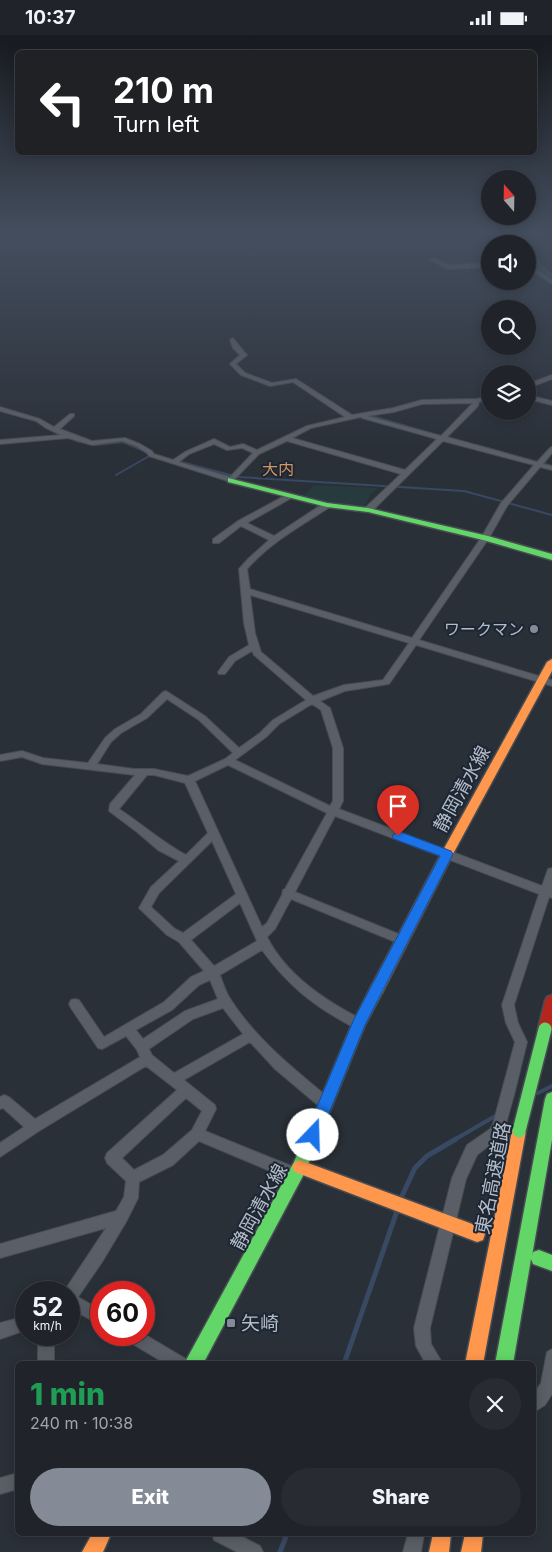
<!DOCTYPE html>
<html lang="en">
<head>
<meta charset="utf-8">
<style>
  body { margin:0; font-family:Inter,"Noto Sans JP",sans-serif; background:#282c32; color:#f1f3f6; height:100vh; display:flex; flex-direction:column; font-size:19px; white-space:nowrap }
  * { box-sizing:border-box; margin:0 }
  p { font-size:16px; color:#a2a4a8 }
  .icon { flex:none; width:28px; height:28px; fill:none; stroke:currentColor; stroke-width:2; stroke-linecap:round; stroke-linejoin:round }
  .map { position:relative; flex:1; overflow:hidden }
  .drawer { position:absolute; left:15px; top:1326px; width:521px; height:175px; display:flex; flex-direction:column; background:#20242a; border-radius:8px; box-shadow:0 2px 12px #0003,0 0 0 1px #3d4147 }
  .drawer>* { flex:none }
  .hud { position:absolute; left:15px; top:15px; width:522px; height:105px; border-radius:8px; box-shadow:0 2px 12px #0003,0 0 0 1px #3d4147; background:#202124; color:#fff; overflow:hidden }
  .needle { width:32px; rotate:340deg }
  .controls { position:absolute; left:481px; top:135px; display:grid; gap:10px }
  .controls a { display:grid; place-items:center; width:55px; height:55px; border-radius:50%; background:#20242a; box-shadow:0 2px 12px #0003,0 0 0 1px #3d4147; font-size:25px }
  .speed { position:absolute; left:15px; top:1246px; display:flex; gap:10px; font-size:25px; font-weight:700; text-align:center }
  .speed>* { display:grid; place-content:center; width:65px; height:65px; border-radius:50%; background:#20242a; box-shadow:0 2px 12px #0003,0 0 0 1px #3d4147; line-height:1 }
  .speed small { font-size:12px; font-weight:400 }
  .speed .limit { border:8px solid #d22; background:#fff; color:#111 }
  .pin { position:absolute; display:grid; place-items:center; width:42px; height:42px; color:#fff; margin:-51px -21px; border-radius:50% 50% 50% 0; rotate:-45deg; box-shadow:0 0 5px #0007 }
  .pin .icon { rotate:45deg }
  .me { position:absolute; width:55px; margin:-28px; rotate:21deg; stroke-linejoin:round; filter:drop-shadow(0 0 4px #0008) }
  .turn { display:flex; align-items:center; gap:18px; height:105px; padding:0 15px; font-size:22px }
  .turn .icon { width:65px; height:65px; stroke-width:2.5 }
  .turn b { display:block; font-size:35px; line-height:42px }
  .round { display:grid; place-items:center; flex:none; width:52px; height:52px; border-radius:26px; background:#282c32 }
  .head { display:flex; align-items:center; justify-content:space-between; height:85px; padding:0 15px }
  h1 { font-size:30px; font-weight:800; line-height:38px; color:#1e9e55 }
  .cta { display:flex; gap:10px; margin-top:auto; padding:10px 15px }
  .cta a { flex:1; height:58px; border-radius:30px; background:#848b96; color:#fff; font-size:20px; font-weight:800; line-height:58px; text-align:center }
  .cta a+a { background:#282c32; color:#f1f3f6 }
  .status { display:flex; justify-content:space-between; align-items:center; height:35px; padding:0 25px; background:#20242a; direction:ltr }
  .status svg { height:14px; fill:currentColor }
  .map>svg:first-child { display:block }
  .green { fill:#273a3e }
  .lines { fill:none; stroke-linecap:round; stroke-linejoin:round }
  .stream-far2 { stroke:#384963; stroke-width:2 }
  .stream-far1 { stroke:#384963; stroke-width:4 }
  .stream { stroke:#384963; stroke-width:5 }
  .river { fill:#384963; fill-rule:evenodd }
  .street-casing { stroke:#484c53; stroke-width:2 }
  .fast-casing { stroke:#484c53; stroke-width:3 }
  .slow-casing { stroke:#484c53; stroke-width:3 }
  .jam-casing { stroke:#484c53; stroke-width:3 }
  .street { fill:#5a5e66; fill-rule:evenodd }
  .fast { fill:#63d668; fill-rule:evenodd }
  .slow { fill:#ff974d; fill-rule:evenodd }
  .jam { fill:#b3261e; fill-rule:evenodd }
  .fast-bridge-casing { stroke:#474c53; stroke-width:16; stroke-linecap:butt }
  .fast-bridge { stroke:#63d668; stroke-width:13 }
  .route { fill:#1a73e8; stroke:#114b97 }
  .poi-dot { fill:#848b96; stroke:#1d2633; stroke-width:2 }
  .labels { text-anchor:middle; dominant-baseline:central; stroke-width:4; stroke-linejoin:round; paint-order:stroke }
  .far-quarter-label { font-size:16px; fill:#d59563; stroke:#1d2633 }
  .poi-label { font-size:16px; fill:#b4bcc9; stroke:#1d2633; text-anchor:end }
  .near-street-label { font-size:19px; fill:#b4bcc9; stroke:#1d2633 }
  .near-poi-label { font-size:19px; fill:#b4bcc9; stroke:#1d2633; text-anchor:start }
</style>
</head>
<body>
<div class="status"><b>10:37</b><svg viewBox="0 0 49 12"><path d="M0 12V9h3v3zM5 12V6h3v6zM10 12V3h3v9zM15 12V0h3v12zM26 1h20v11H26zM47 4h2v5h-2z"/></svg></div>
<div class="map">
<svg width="552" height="1517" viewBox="0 0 552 1517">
  <rect width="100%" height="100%" fill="#2a3038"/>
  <path class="green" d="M314 450 378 453 370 460 364 473 328 468 304 461Z"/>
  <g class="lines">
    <path class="stream-far2" d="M368 380 444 402
      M75 403 76 406 96 410 123 407 151 419
      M477 410 552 431
      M166 423 238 442 464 456 552 480
      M116 440 151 420"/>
    <path class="stream-far1" d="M538 1058 552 1051
      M454 1105 497 1080"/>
    <path class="stream" d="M401 1163 415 1133 427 1121 456 1104
      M344 1329 397 1176
      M280 1517 287 1499"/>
    <path class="river" d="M510 200H518L524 209H516Z
      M528 216C537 221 542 232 552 238V245C539 240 526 230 528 216Z"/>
    <g class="street-casing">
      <path id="street" d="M503 200H508L513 209H508Z
        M433 223 449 230 490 228V232L448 234 431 225Z
        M528 229 552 245V249L528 233Z
        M233 303C234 304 244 317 247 320L236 329 245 338 272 348 296 344 352 380 393 373 422 365 476 364 490 361V365L479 367 478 371 447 402 537 427 550 413 552 412V418L543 429 552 431V435L540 432 507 471 489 503 419 605 552 645V651L416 610 389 649 345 656 320 666 330 673 343 713V766L339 774 542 851 548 834 552 833V863L549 862 514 970 518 988 527 1007 514 1060 504 1096 500 1102 477 1120 466 1144 430 1293 431 1309 443 1329H426L416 1311 414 1293 452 1143 467 1110 490 1094 493 1089 515 1007 506 988 502 970 539 859 335 781 295 857 406 902 408 905 406 908 402 910 398 908 291 864 275 894 267 902C287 941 326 966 363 985L365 989 363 993 359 994 355 993C315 972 288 951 262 915L220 940C223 948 226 958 231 965 256 1004 294 1034 330 1064L331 1068 330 1072 325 1074 320 1072 275 1034 250 1007 184 1045 215 1070 216 1074 205 1096 301 1135 303 1140 301 1145 296 1147 199 1106 173 1130 139 1147 138 1163 126 1187 102 1227 78 1262 101 1275V1290L69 1273V1258H63L106 1193 0 1223V1209L116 1176 124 1162 126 1146 107 1128 105 1123 107 1118 177 1055 146 1031 39 1096 0 1122V1108L24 1092 3 1073 0 1074V1062L4 1060 9 1062 35 1084 140 1022 137 1015 126 1001 102 1014 98 1013 71 973 69 969 71 965 75 964 79 965 104 1002 164 967 191 942 204 936 179 907 167 900 139 873 151 852 179 826 158 815 137 797 109 776 110 769 135 740 42 729 22 722 0 726V720L22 716 43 723 88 728 105 703 115 694 141 679 163 657 166 656 205 681 239 713 260 698 273 685 306 665 254 620 252 616 235 626 225 639H219L218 637 229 622 249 610 244 588 239 534 249 523 269 505 241 491 219 508H213V504L238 486 288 459 295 461 247 488 274 501 324 468H330V472C300 491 270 508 247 534L250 554 412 603 481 503 501 468 534 430 443 406 371 477H365V473L401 439 287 406 259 419 233 446 231 447 149 421 147 418 136 411 122 406 92 410 68 403 0 409V405L61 400 46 393 36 386 0 376V372L40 384 54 392 70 379H74V381L60 394 92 406 125 403 140 409 152 416 154 419 173 425 185 417 214 404 230 412 243 409 257 415 307 391 345 382 293 347 270 351 241 340 230 329 240 320 233 313 230 305ZM473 368 441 401 367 381 394 377 422 369ZM361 382 362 383 437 404 405 435 292 403 311 393ZM214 409 227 415 242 413 253 418 230 442 179 427 189 419ZM250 560 409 608 383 645 344 650 313 661 261 617 255 598ZM167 664 199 685 233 718 225 724 188 741 154 734H134L97 729 111 707 121 698 147 683ZM312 669 321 675 333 713V766L330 771 235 725 266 702 279 689ZM228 730 327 778 285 854 283 855 282 860 267 888 262 892 195 746ZM147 740H154L185 748 208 798 186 820C162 807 142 789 119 774ZM212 806 236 859 183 898 175 894 151 872 159 858ZM240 868 257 906 214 931 191 905ZM210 945 218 964 185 976 143 1004 136 995 172 975 199 950ZM223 973 243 999 174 1038 152 1020 149 1014 193 984ZM186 1063 202 1076 192 1095 163 1120 134 1135 122 1123Z
        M552 340V344L528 353V349Z
        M528 360 552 366V370L528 364Z
        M26 1281V1295L0 1304V1288Z
        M144 1299 186 1324 189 1329H166L126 1305 123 1300Z
        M43 1300H59L54 1311V1329H38V1310Z
        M552 1314V1359L545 1370 534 1377V1359L541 1348 547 1317Z
        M18 1438V1454L0 1459V1443Z
        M212 1499H237L260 1511 263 1517H237L214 1505Z
        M408 1499H424L421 1517H403Z"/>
    </g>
    <g class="fast-casing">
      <path id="fast" d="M228 443 327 468 368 473 488 501 552 519V525L483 505 368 477 327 472 228 447Z
        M377 948 382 950 384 954 365 990 305 1137 203 1329H184L294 1127 352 989 372 950Z
        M552 1057V1105L532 1221 533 1217 539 1215 552 1220V1236L533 1229 531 1224 513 1329H495L545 1064 547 1059Z"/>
    </g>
    <g class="slow-casing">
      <path id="slow" d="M552 624V636L453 819 382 958 377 960 372 958 370 954 372 950 441 819 547 627Z
        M519 1089 524 1091 526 1096 483 1329H465L512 1096 514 1091Z
        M300 1125 483 1193 485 1199 483 1205 477 1207 295 1137 292 1132 295 1127Z
        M92 1499H111L103 1517H82Z
        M433 1499H451L449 1517H429Z
        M465 1499H483L481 1517H461Z"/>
    </g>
    <g class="jam-casing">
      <path id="jam" d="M552 960V993L550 998 545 1000 540 998 538 994 545 966 547 962Z"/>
    </g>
    <use href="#street" class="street"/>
    <use href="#fast" class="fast"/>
    <use href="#slow" class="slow"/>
    <use href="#jam" class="jam"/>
    <g class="fast-bridge-casing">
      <path id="fast-bridge" d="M519 1096 545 994"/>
    </g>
    <use href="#fast-bridge" class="fast-bridge"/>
  </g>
  <linearGradient id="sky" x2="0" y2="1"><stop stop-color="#171a1f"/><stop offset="0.48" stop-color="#444e5e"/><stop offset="1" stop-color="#444e5e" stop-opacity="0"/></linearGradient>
  <rect width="552" height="413" fill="url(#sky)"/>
  <path class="route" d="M398 796 451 816 453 819 365 990 318 1105 313 1107 307 1105 305 1100 354 984 440 821 394 804 392 801Z"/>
  <g class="poi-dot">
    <circle cx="534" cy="594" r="5"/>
    <rect x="226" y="1283" width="10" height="10" rx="2.5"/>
  </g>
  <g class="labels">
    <g class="far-quarter-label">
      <text x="278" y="434">大内</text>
    </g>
    <g class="poi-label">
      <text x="524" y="594">ワークマン</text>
    </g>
    <g class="near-street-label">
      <text transform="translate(462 754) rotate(-61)">静岡清水線</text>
      <text transform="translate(493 1143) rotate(-79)">東名高速道路</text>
      <text transform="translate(259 1172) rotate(-61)">静岡清水線</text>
    </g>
    <g class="near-poi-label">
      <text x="241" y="1288">矢崎</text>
    </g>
  </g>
</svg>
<div class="controls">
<a><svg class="needle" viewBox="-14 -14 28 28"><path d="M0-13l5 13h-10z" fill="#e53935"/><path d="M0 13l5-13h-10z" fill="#a2a4a8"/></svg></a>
<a><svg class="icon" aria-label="sound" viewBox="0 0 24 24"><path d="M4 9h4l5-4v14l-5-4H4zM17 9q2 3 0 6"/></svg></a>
<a><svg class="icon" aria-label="search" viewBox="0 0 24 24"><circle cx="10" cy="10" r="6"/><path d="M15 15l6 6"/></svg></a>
<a><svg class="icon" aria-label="layers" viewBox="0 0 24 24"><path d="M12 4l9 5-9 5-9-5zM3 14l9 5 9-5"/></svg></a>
</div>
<div class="speed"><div>52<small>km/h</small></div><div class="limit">60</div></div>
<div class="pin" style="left:398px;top:801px;background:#d93025"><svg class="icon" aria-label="arrive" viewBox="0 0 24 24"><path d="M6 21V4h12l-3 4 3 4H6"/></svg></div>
<svg class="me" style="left:313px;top:1100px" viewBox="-20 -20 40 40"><circle r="19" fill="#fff"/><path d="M0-13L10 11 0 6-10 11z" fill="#1a73e8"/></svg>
<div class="hud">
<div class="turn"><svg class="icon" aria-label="left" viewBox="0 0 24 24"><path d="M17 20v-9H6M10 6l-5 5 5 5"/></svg><div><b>210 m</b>Turn left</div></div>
</div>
<section class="drawer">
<div class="head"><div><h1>1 min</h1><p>240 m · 10:38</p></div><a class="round"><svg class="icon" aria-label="close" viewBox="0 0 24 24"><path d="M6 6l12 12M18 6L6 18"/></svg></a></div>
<div class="cta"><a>Exit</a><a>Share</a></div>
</section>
</div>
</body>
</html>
